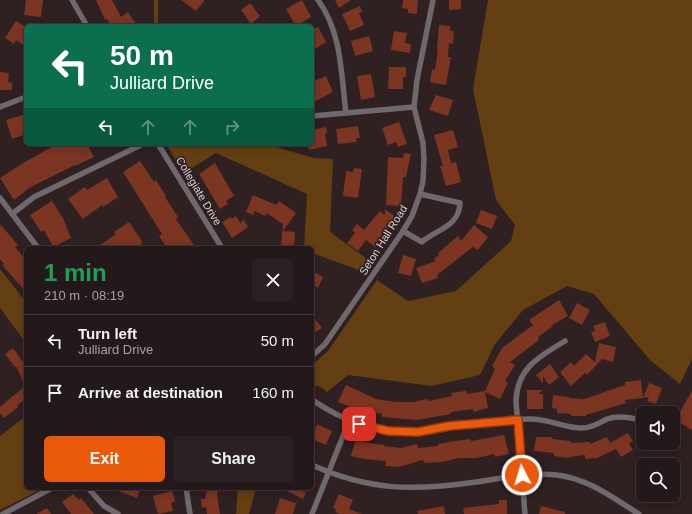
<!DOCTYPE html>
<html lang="en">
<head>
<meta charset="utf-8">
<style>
  body { margin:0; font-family:Helvetica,sans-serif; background:#2b2123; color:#f1f3f6; height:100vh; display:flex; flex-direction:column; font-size:15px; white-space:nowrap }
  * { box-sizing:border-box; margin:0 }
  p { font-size:13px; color:#a3a0a2 }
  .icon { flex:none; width:22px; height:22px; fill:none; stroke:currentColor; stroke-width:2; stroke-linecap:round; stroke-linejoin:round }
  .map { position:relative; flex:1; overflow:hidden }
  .sheet { position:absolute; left:24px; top:246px; width:290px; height:244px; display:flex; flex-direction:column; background:#23181a; border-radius:6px; box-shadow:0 2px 10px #0003,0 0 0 1px #403739 }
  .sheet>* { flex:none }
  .guide { position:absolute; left:24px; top:24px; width:290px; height:122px; border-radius:6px; box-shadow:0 2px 10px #0003,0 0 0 1px #403739; background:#0b6e4f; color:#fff; overflow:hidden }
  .controls { position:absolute; left:636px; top:406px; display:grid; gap:8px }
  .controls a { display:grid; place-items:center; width:44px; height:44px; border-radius:6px; background:#23181a; box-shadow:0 2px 10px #0003,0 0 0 1px #403739; font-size:20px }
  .pin { position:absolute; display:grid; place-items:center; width:34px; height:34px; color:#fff; margin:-17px; border-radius:8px; box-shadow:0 2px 6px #0006 }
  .me { position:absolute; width:44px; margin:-22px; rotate:355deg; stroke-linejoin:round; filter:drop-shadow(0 0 3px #0008) }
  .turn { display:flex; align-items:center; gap:14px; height:84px; padding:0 20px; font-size:18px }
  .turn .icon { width:52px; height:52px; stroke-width:2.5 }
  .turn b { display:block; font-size:28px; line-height:34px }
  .lanes { display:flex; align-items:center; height:38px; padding:0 20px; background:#0003; justify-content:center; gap:20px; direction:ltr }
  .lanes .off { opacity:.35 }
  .round { display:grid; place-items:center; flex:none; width:42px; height:42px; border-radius:6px; background:#2b2123 }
  .overview { display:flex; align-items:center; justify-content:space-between; height:68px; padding:0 20px }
  h1 { font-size:24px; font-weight:800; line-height:30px; color:#1e9e55 }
  .cta { display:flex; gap:8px; margin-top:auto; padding:8px 20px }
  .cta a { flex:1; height:46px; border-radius:6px; background:#ea580c; color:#fff; font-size:16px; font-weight:800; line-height:46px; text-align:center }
  .cta a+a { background:#2b2123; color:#f1f3f6 }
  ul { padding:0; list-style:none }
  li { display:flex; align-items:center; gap:12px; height:52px; padding:0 20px; border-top:1px solid #403739 }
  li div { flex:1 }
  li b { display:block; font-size:15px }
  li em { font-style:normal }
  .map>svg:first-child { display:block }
  .green { fill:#643f11 }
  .building { fill:#7b3521 }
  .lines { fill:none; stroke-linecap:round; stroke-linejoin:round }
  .street { stroke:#6f686d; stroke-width:5.5 }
  .route-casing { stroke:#983908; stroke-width:10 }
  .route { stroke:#ea580c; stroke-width:7 }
  .labels { text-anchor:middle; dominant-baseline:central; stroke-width:3.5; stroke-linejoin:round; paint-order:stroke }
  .street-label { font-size:11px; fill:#d9cfd0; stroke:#2f2022 }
</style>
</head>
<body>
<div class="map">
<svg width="692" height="514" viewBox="0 0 692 514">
  <rect width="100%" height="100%" fill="#2f2022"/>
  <path class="green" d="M154 0H158V26H154Z
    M488 0H692V359L680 384 650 360 594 294 567 286 523 310 495 344 480 375 432 386 348 375 327 392 319 386H312V365L328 351 377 280 408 301 456 291 511 241 515 225 496 200 473 89Z
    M166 144H265L314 158 333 159 330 232 374 264 367 273 312 253V248H304L307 194 216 153 184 173Z
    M0 269 26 302V343L0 308Z
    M26 416V488H44L0 510V436Z
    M238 488H256L249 514H236Z"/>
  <path class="building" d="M26 0H43L41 17 24 15Z
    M96 0H112L121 17 128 12 137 26H111L107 19 105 20Z
    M181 0H205L196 11Z
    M302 0 311 17 296 26 286 9Z
    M335 0H351L339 8Z
    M403 0H418L417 14 408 13V9L402 8Z
    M449 0H461V9L449 10Z
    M250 3 260 16 251 24 241 10Z
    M360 6 362 12 359 13 364 25 350 31 342 14Z
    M16 21 26 27 23 35 26 40 23 45 16 40 14 44 5 38Z
    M439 25 450 26V31H454L453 44 449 43 448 57H451L446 85 430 82 432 69 435 70 438 49H437Z
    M318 27 326 42 312 51V30Z
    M394 31 407 33 405 43 411 44 410 53 391 50Z
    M369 36 373 51 355 56 351 41Z
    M389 67H406V77H403V89H388Z
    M0 72 9 73 8 82 12 83V90H0Z
    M371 74 375 97 361 100 357 76Z
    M326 76 333 92 312 103V93L315 92 312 82Z
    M436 95 453 100 448 116 429 110Z
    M26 114V134L12 139 6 120Z
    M399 122 407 144 398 147 396 142 388 145 382 128Z
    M358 126 360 138H356L357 142 338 144 336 129Z
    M326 127 327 133 325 134 327 146 309 150 307 144H312V130Z
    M453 130 458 147 448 150 451 163 456 162 461 182 446 186 440 166H443L434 135Z
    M57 144H87L94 157 75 166V165L29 188 14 200 0 178 23 163Z
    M404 153 411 154 406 177H403L401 206 386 205 388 157 403 158Z
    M140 161 154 182 156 180 166 196 165 197 178 217 176 219 196 248H167L159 236 162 234 123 172Z
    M215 163 234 196 226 201 228 204 220 209 199 174Z
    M354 168 362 169 358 198 343 196 346 171 353 172Z
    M107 178 118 197 103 207 102 205 83 219 68 199 85 187 87 190Z
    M253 195 276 205 279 201 296 213 283 231 295 232 294 248H281L283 224 267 213 265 216 255 211 253 215 246 212Z
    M52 201 63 218 71 238 53 247 44 230 41 232 30 215Z
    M385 209 397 218 378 240 380 242 375 247 366 240 358 251 347 243 355 233 352 230 357 224 364 230 380 211 385 215Z
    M481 210 497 216 492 229 476 223Z
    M236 216 241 224 243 219 248 227 232 238 222 222 230 217 232 219Z
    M129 222 143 243 135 248H96L116 234 114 232Z
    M0 224 18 245 15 247 26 260V292L2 265 4 264 0 259Z
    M474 225 488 237 478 250 473 247 437 275 438 278 422 283 416 268 436 261 434 259 439 255 438 253 458 236 461 241Z
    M403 255 416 259 411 276 398 273Z
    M312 271 323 277 318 288 312 285Z
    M559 300 568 316 552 325 553 326 538 337 539 340 510 362 515 365 505 381 508 383 500 399 485 392 488 408 473 412V409L451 412V414L417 420 382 417V414L371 412 370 415 338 402 346 385 376 399 396 402H413L428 399V401L452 396 451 393 466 391 467 394 485 391 495 369 492 366 502 348 533 325 529 320Z
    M577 303 590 310 582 325 569 318Z
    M316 320 322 328 312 334V323Z
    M605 322 610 336 595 342 591 332 595 331 593 326Z
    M599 343 616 347 613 362 602 359 587 375 585 373 571 386 560 372 571 362 574 366 586 354 595 362Z
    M13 348 26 366V398L17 406 18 407 4 418 0 413V407L25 386 16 366 15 367 5 354Z
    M550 364 559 377 549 385 543 376V383L536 375Z
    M641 380 643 398 625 400 626 403 586 415V416H571V414L557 413V409L552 408 553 395 569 397V398L584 399 625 385V382Z
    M649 383 662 388 656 404 647 401 649 397 643 398Z
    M527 390H543L538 394H543V409H527Z
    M692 391V430L675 420Z
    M317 424 332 431 326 445 312 439Z
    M628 433 633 441 629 443 633 450 621 457 616 449 597 458 585 459V455L569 457V458L554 456V453L534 451 536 437H552V439L571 441V443L590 442V444L607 437 610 443Z
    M504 435 509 454 495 457 494 454 477 458H459L442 462 424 463 423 460 399 467 385 466 386 461 364 459 351 456 356 438 369 443 384 445V446L401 448 417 444 418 448 438 446V444L455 441 470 439 471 441Z
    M111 488H137L140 489 137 498Z
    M207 488H219L217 494 220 514H207L206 507 202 508 201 499H205Z
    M281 488H296L306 493 303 499Z
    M172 491 175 501 171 503 173 511 158 514 153 496Z
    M73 494 79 500 81 498 94 514H71L62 502Z
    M339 494 353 500 349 509 362 514H340L335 512 336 509 333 508Z
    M280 498 296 503 293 514H275Z
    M499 500H507V514H464L463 508 499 504Z
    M444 506 445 514H418L417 511Z
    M541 506 565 512V514H539Z
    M47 508 51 514H36Z"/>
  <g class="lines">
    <path class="street" d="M72 0 87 26
      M318 0C342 33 341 74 346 113
      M0 107 26 97
      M312 116 414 107
      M158 144 222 248
      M0 198 38 248
      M12 214 34 197 143 144
      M403 231 422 242C437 229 459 227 460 203L420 194
      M312 356 325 344 403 231 412 216 420 194 423 181 424 159 423 143 414 107 417 80 433 0
      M314 401C345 422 379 434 417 432 428 432 439 428 450 426 476 422 505 419 531 419 549 419 565 428 582 428 592 428 599 423 607 419 618 415 629 417 640 420
      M312 465C370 491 414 491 476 482 503 478 530 472 557 475 589 479 613 498 639 514
      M88 488 104 506 118 514
      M186 488 190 514
      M3 514 52 488
      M312 514 349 421
      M525 514 516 401C517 368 540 356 565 341"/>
  </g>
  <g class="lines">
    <g class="route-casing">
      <path id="route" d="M359 424 388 431 418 432 449 426 518 420 522 475"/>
    </g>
    <use href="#route" class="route"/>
  </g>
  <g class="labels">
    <g class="street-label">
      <text transform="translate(199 191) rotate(59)">Collegiate Drive</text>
      <text transform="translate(383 240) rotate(-58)">Seton Hall Road</text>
    </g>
  </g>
</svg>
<div class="controls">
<a><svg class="icon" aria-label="sound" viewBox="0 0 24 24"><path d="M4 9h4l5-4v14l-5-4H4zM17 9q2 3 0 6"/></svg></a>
<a><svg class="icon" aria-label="search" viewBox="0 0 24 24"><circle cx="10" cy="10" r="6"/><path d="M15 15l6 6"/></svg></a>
</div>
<div class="pin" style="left:359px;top:424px;background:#d93025"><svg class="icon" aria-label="arrive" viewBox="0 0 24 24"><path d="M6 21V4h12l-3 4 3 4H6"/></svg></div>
<svg class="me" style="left:522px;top:475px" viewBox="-20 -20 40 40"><circle r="17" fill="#ea580c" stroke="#fff" stroke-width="3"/><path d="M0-11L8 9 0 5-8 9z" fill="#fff"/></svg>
<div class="guide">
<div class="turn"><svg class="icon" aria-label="left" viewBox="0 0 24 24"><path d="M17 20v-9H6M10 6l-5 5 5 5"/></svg><div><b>50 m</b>Julliard Drive</div></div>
<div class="lanes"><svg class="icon" aria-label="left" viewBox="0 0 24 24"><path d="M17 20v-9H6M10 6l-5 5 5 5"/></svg><svg class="icon off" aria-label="ahead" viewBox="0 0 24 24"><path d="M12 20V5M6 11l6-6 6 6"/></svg><svg class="icon off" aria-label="ahead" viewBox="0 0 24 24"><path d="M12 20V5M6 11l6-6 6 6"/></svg><svg class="icon off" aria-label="right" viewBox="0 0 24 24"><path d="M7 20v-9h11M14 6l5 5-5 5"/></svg></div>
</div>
<section class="sheet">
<div class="overview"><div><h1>1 min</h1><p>210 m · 08:19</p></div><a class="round"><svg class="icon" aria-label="close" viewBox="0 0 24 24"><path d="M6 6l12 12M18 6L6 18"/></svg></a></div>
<ul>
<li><svg class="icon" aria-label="left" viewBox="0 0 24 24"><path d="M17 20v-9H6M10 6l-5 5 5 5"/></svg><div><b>Turn left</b><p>Julliard Drive</p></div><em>50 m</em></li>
<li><svg class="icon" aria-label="arrive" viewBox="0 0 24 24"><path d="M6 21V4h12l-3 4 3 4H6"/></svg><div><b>Arrive at destination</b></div><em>160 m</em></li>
</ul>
<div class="cta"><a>Exit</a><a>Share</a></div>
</section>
</div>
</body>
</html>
